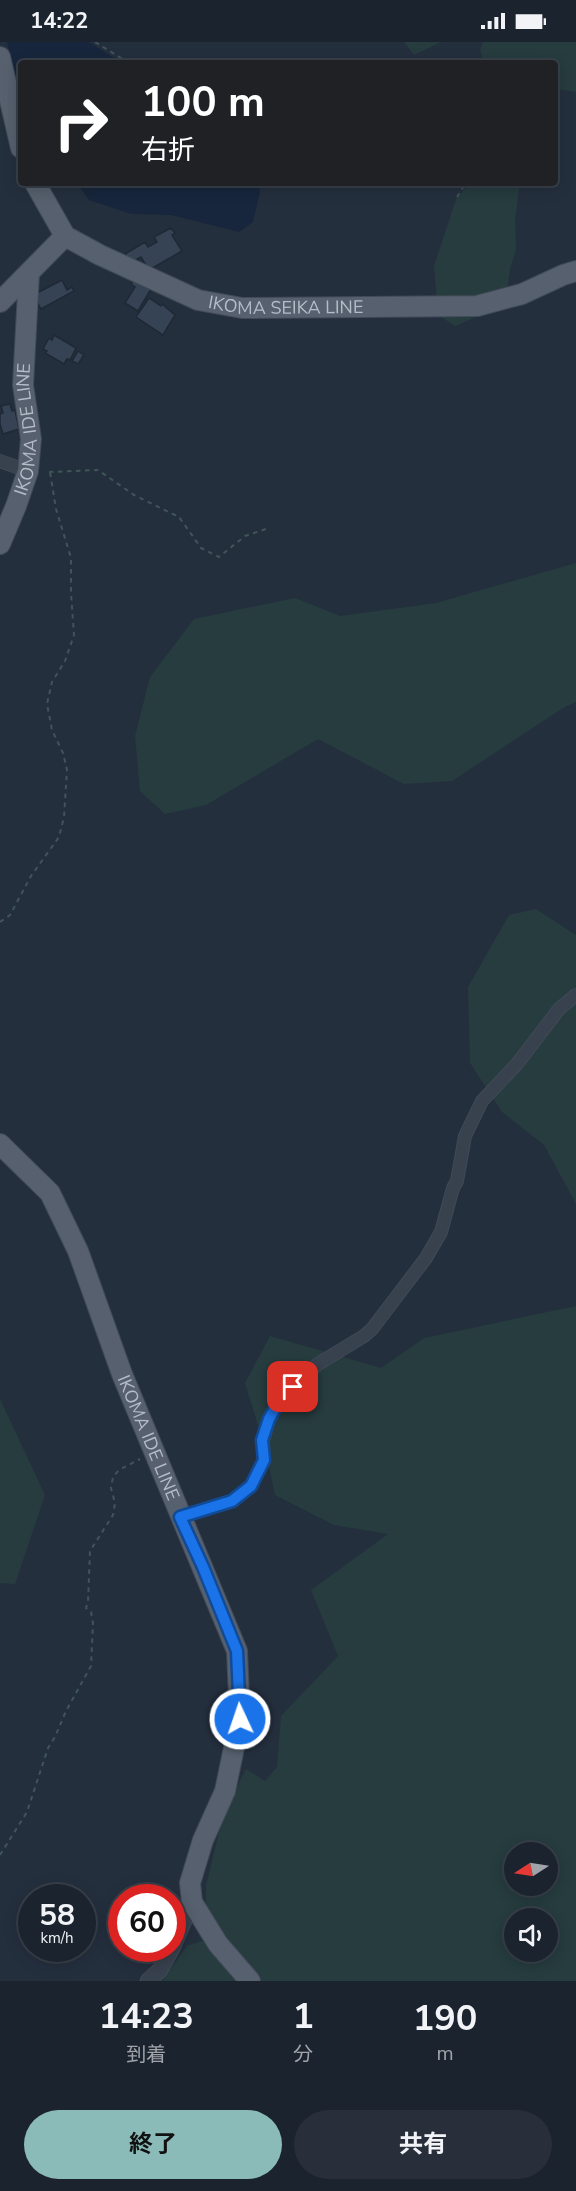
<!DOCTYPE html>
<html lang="ja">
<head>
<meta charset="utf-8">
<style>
  body { margin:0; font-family:"Nunito Sans","Noto Sans JP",sans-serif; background:#282f3a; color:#f1f3f6; height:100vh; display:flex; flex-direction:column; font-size:22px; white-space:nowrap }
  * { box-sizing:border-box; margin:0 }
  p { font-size:20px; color:#a0a4aa }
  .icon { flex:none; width:33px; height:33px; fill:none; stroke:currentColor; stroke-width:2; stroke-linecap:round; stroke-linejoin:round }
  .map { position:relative; height:1939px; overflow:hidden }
  .details { display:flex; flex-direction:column; background:#1b232e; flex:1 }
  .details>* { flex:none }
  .guide { position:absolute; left:18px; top:18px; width:540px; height:126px; border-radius:6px; box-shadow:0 3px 15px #0003,0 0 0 2px #39404a; background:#202124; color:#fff; overflow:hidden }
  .needle { width:39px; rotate:258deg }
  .tools { position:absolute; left:504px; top:1800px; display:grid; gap:12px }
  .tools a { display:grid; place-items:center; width:54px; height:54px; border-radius:50%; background:#1b232e; box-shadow:0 3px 15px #0003,0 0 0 2px #39404a; font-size:30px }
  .speed { position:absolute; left:18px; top:1842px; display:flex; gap:12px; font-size:30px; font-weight:700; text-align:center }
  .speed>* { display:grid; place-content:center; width:78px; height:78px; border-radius:50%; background:#1b232e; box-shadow:0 3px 15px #0003,0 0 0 2px #39404a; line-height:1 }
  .speed small { font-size:15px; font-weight:400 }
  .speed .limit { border:9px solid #d22; background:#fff; color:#111 }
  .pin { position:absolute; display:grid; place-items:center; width:51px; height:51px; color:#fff; margin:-26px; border-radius:12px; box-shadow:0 3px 9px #0006 }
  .me { position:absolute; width:66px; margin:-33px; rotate:357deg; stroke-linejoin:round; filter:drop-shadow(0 0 4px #0008) }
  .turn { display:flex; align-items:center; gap:21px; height:126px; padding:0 24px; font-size:27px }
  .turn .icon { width:78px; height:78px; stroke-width:2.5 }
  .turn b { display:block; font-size:42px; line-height:51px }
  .eta { display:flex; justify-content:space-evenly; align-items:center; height:102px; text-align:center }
  .eta b { font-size:36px; font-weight:700; line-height:42px }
  .button { display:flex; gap:12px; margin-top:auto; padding:12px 24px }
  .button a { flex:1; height:69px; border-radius:36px; background:#8bbbb9; color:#111; font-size:24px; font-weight:700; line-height:69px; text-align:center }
  .button a+a { background:#282f3a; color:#f1f3f6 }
  .status { display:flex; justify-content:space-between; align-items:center; height:42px; padding:0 30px; background:#1b232e; direction:ltr }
  .status svg { height:16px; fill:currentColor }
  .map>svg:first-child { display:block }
  .green { fill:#263c3f; fill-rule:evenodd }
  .water { fill:#17263c }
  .building { fill:#364354; stroke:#1f2835; stroke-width:1.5 }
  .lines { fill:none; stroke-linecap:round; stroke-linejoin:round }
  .minor-casing { stroke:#414a57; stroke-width:14 }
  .tertiary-casing { stroke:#414a57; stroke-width:17 }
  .primary-casing { stroke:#414a57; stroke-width:22 }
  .path { stroke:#3f5557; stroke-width:2; stroke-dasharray:4.5 4.5; stroke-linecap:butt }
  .minor { stroke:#38414e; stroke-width:12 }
  .tertiary { stroke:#38414e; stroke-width:15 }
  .primary { stroke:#56606e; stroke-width:20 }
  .route-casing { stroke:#114b97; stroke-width:15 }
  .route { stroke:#1a73e8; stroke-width:10 }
  .labels { text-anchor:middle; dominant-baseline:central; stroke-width:6; stroke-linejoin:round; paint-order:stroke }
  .street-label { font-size:18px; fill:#b4bcc9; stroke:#1d2633 }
</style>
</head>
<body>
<div class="status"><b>14:22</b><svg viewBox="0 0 49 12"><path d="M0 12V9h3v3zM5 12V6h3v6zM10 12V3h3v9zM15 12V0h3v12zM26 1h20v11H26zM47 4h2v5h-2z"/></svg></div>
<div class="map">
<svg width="576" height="1939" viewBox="0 0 576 1939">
  <rect width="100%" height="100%" fill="#242f3e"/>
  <path class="green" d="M404 0H441L414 13Z
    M483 0H576V50L555 47V21H484L480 8Z
    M470 141H520L515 178 516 208 510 227 506 259 492 268 455 284 438 273 434 224 456 157Z
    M576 521V660L563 666 452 739 404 742 318 697 206 763 165 772 140 749 135 694 150 635 194 577 295 556 340 574 436 561Z
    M536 867 576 893V1162L544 1103 502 1070 470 1021 468 945 509 873Z
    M576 1264V1939H162L187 1904 205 1898 206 1844 223 1773 246 1727 265 1739 277 1725 281 1674 338 1614 311 1548 388 1492 334 1483 275 1453 265 1406 245 1341 270 1294 381 1326 424 1296ZM514 1810H548V1844H514ZM514 1876H548V1910H514Z
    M0 1357 45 1453 15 1542 0 1541Z"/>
  <path class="water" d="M7 0H89L122 21H21V56Z
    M77 141H258L260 150 253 180 239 190 171 173 131 172 89 158Z"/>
  <path class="building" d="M171 186 175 191 172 193 182 209 149 228 141 215 130 221 125 212 145 200 148 205 157 200 154 195Z
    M134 237 151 247 138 269 125 261 135 245 131 242Z
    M62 238 67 248 72 245 74 249 41 267 33 253Z
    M149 256 161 264 162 262 175 273 163 293 136 275Z
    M54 293 76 306 70 318 67 317 64 322 45 311 47 309 43 307 49 296 52 298Z
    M78 309 84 313 78 322 72 319Z
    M10 362 12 369 15 368 19 387 3 392 0 382V372L3 371 1 364Z"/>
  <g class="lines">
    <g class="minor-casing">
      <path id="minor" d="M0 419 28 429
        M180 1475 233 1459 251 1444 264 1418 263 1399 269 1377 281 1356 318 1322 364 1294 372 1287 426 1216 441 1190 453 1146 457 1139 465 1094 482 1059 517 1022 559 967 576 953"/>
    </g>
    <g class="tertiary-casing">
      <path id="tertiary" d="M172 1906 192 1860
        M148 1939 160 1928 172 1906"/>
    </g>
    <g class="primary-casing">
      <g id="primary">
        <path d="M0 15 21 106"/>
        <path id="s1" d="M35 141 65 194 100 213 198 258 242 266 477 264 522 252 563 233 576 229"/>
        <path d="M0 260 65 194"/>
        <path id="s2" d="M0 502 16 464 28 429 31 397 23 343 29 231"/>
        <path id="s3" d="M0 1102 50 1151 78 1209 122 1332 237 1609 240 1677 225 1749 203 1798 190 1841 192 1860 218 1902 250 1939"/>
      </g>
    </g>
    <path class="path" d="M95 0 129 21
      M457 155 466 141
      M49 430 98 428 134 453 179 475 201 506 219 515 245 494 269 486
      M0 880 10 873 31 834 59 795 64 775 67 728 63 711 52 688 47 662 52 640 65 619 74 593 71 551V516L56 467 50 430
      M0 1813 27 1770 48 1706 55 1695 66 1669 91 1624 93 1581 91 1570 86 1566 88 1560 90 1509 113 1473 115 1461 111 1446 113 1435 119 1428 140 1417"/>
    <use href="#minor" class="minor"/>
    <use href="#tertiary" class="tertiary"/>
    <use href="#primary" class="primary"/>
  </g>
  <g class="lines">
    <g class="route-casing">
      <path id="route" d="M240 1677 237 1609 203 1525 180 1475 232 1459 251 1444 264 1418 262 1398 269 1377 281 1356 293 1345"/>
    </g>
    <use href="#route" class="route"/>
  </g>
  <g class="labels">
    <g class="street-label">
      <text stroke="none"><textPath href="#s1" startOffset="297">IKOMA SEIKA LINE</textPath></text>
      <text stroke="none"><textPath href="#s2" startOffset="120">IKOMA IDE LINE</textPath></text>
      <text stroke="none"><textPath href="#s3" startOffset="334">IKOMA IDE LINE</textPath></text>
    </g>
  </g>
</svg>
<div class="tools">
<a><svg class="needle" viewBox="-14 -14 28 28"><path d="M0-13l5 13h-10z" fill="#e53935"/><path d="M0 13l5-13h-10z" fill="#a0a4aa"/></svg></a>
<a><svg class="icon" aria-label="sound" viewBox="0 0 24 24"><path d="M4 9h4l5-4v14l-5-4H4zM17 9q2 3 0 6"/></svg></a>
</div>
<div class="speed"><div>58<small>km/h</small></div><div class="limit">60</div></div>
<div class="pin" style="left:293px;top:1345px;background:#d93025"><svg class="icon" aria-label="arrive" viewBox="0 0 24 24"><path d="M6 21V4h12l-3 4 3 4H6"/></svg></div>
<svg class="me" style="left:240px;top:1677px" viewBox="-20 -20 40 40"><circle r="17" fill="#1a73e8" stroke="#fff" stroke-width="3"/><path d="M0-11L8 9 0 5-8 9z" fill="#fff"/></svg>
<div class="guide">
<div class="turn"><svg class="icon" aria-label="right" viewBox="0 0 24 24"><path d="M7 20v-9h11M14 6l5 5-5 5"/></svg><div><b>100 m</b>右折</div></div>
</div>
</div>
<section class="details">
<div class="eta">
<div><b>14:23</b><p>到着</p></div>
<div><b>1</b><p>分</p></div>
<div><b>190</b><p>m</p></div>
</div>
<div class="button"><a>終了</a><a>共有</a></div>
</section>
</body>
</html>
